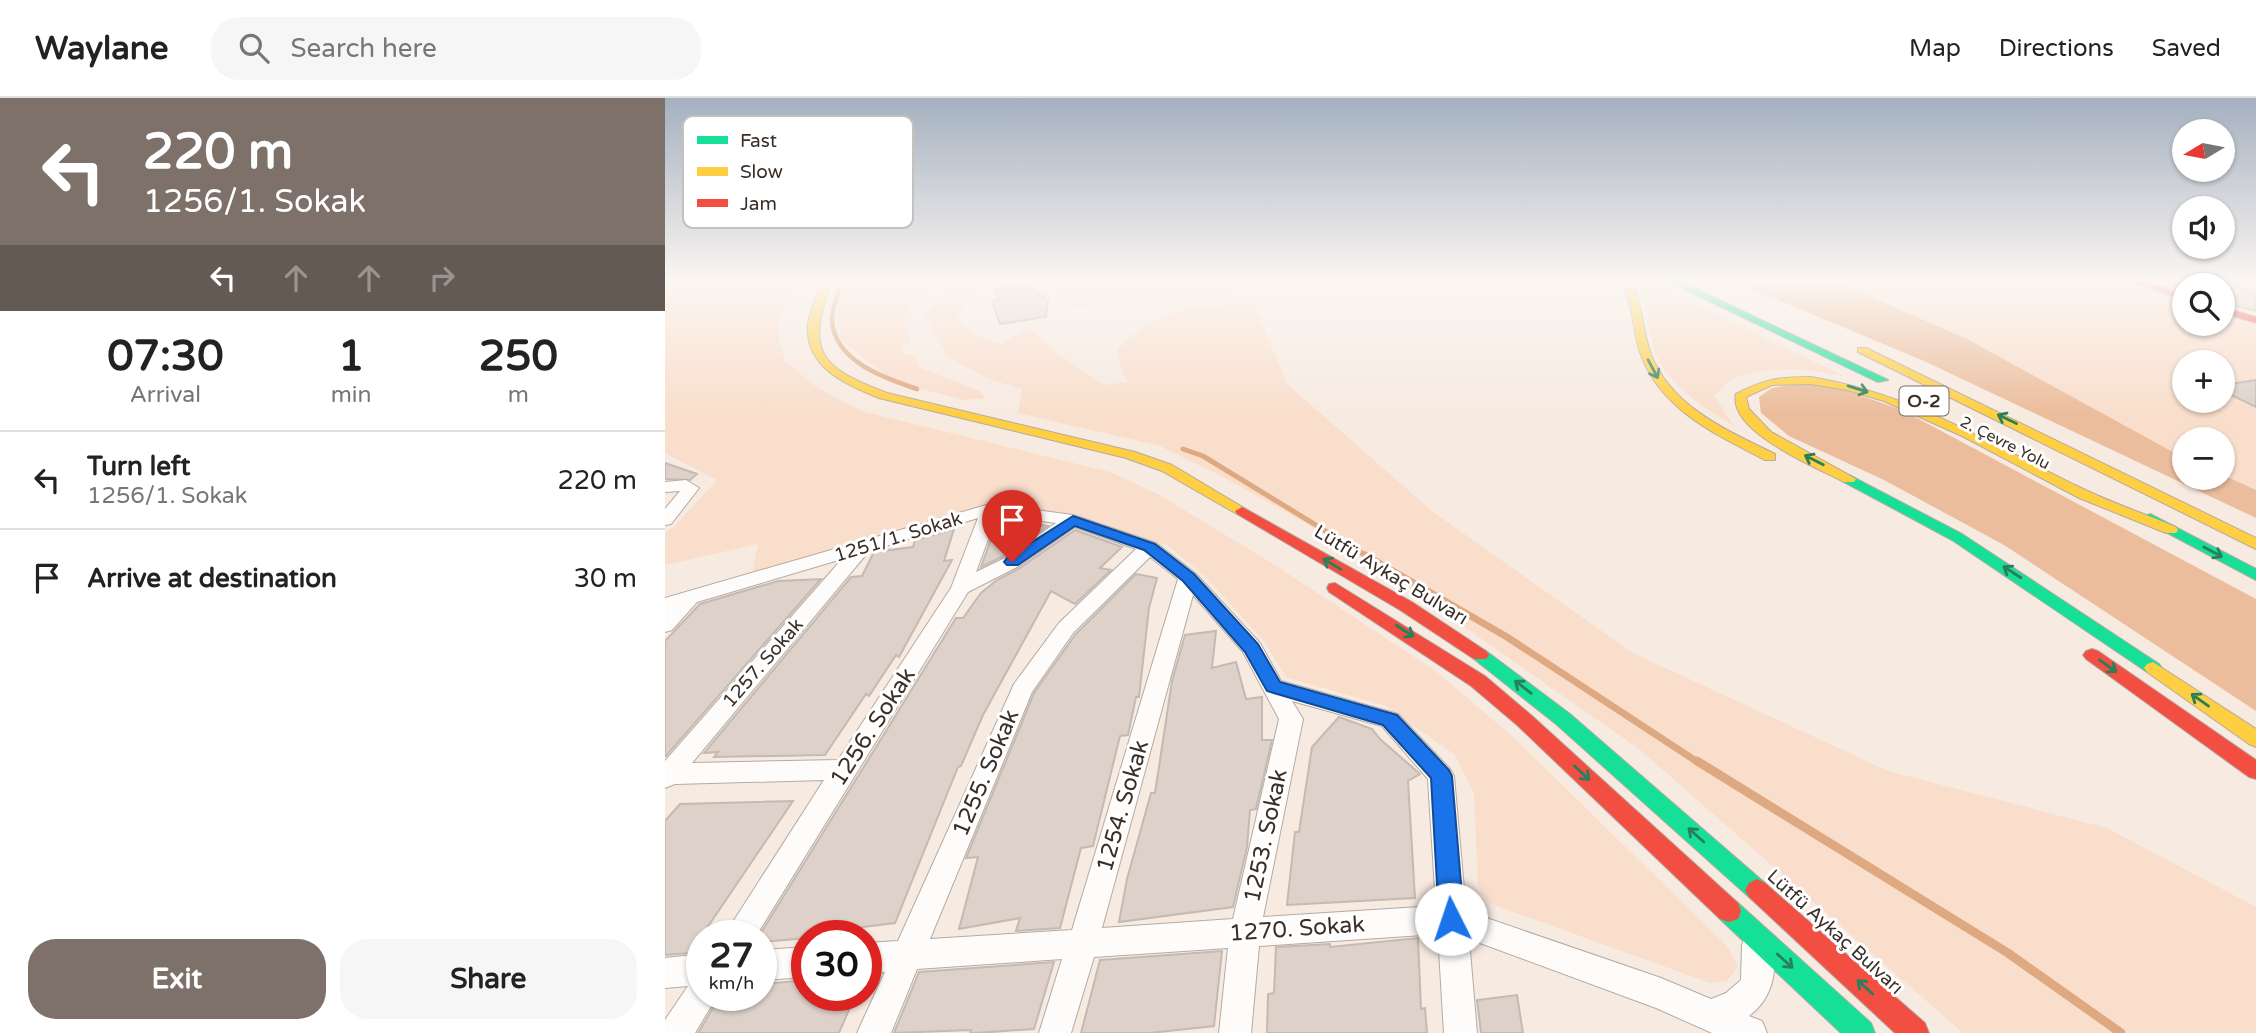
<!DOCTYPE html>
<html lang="en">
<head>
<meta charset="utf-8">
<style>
  body { margin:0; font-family:"Varela Round",sans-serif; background:#f6f6f6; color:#222; height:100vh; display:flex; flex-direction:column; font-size:26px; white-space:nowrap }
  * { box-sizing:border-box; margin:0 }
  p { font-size:23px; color:#767676 }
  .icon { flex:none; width:38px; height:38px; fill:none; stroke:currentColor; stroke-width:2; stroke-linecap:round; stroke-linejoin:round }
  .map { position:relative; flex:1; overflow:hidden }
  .drawer { display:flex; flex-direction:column; background:#fff; width:665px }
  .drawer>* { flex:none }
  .guide { background:#7d7169; color:#fff; overflow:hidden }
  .needle { width:46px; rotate:260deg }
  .buttons { position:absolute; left:1507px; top:21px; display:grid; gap:14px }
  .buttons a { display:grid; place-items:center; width:63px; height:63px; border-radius:50%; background:#fff; box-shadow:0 2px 5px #0004; font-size:35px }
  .speed { position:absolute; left:21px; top:822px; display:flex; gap:14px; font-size:35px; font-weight:700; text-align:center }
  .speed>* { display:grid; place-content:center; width:91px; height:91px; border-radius:50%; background:#fff; box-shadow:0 2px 5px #0004; line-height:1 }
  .speed small { font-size:18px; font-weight:400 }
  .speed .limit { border:10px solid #d22; background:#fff; color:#111 }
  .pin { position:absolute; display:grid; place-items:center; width:60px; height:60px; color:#fff; margin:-72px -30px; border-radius:50% 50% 50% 0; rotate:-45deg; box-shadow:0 0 7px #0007 }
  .pin .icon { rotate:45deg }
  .me { position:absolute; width:77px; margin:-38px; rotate:356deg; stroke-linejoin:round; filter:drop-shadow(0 0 5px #0008) }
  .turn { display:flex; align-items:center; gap:24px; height:147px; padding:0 28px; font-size:32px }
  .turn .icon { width:91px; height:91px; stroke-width:2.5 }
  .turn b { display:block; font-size:49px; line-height:60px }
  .lanes { display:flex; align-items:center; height:66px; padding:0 28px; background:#0003; justify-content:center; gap:35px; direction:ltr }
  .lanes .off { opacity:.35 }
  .eta { display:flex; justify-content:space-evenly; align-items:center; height:119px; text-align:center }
  .eta b { font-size:42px; font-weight:700; line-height:49px }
  .action { display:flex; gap:14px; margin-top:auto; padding:14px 28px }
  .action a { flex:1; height:80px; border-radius:28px; background:#7d7169; color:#fff; font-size:28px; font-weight:700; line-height:80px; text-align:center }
  .action a+a { background:#f6f6f6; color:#222 }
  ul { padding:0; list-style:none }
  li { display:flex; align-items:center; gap:21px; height:98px; padding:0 28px; border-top:2px solid #e0e0e0 }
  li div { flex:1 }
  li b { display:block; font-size:26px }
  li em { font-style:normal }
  header { display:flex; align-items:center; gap:42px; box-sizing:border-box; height:98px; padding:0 35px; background:#fff; border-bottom:2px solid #e0e0e0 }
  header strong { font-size:33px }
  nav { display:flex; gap:38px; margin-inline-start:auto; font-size:24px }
  .search { width:490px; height:63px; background:#f6f6f6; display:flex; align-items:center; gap:18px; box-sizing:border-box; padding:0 24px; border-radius:28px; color:#767676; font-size:26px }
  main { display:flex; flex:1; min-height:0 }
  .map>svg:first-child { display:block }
  .green { fill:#f9decc; fill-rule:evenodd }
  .forest { fill:#ebbd9c }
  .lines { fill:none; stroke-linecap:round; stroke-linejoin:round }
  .stream-far3 { stroke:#dea981; stroke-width:4.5 }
  .stream-far2 { stroke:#dea981; stroke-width:5 }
  .stream-far1 { stroke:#dea981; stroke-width:7 }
  .stream { stroke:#dea981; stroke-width:9 }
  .building { fill:#ddd1ca; stroke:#c4bab2; stroke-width:2 }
  .street-casing { stroke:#b4aaa3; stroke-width:2 }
  .fast-casing { stroke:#b4aaa3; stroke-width:2 }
  .slow-casing { stroke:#b4aaa3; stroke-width:2 }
  .jam-casing { stroke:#b4aaa3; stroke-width:2 }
  .street { fill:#fefcfa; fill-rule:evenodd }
  .fast { fill:#16e098; fill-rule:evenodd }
  .slow { fill:#ffcf43; fill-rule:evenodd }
  .jam { fill:#f24e42; fill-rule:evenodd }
  .oneway { stroke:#2a7f5b }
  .route { fill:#1a73e8; stroke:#114b97; stroke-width:2 }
  .labels { text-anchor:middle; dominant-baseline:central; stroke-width:6; stroke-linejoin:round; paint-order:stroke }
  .far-street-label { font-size:16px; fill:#3b3029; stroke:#fff }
  .shield { fill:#fff; stroke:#766e69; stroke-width:2 }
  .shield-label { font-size:18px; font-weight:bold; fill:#3b3029 }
  .street-label { font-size:19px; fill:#3b3029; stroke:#fff }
  .near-street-label { font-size:23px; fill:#3b3029; stroke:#fff }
  .key { fill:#fff; stroke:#c4c1bf; stroke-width:2 }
  .key-label { font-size:19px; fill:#3b3029 }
</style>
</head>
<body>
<header>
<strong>Waylane</strong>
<div class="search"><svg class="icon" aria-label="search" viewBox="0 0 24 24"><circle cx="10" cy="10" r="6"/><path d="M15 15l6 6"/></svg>Search here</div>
<nav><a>Map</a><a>Directions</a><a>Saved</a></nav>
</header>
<main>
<section class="drawer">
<div class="guide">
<div class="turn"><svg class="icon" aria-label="left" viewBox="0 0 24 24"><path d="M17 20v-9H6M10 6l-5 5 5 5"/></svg><div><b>220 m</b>1256/1. Sokak</div></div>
<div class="lanes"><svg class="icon" aria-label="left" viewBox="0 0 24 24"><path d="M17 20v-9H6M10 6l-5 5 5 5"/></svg><svg class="icon off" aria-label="ahead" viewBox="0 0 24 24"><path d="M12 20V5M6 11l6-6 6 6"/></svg><svg class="icon off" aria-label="ahead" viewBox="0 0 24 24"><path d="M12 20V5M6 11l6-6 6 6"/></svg><svg class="icon off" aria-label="right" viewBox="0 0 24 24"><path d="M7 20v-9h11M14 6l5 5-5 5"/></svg></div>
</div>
<div class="eta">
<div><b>07:30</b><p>Arrival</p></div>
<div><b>1</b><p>min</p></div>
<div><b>250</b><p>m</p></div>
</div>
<ul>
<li><svg class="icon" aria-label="left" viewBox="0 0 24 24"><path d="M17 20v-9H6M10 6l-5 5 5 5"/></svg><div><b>Turn left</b><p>1256/1. Sokak</p></div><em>220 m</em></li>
<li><svg class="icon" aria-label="arrive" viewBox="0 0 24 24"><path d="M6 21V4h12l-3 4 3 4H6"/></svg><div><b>Arrive at destination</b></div><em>30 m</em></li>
</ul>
<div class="action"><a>Exit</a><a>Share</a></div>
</section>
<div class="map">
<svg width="1591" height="935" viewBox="0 0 1591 935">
  <rect width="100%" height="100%" fill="#f7eae1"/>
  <path class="green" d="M0 184H135L113 222 114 242 120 263 153 290 196 313 445 374 493 396 610 467 772 574 847 638 1062 848 1073 868 1062 883 1045 885 824 805 813 788 809 696 790 657 721 608 621 579 599 543 540 478 502 447 412 418 323 406 87 476 93 446 0 467V434L10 428 52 382 0 355Z
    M174 184H271L256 196 238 220 246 245 237 247 239 257 250 256 254 269 314 293 321 300 300 302 232 285 176 242 171 196Z
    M292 184H313L291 220C304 235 317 240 336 246L362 231 369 234 389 253 439 287 463 284 457 274 452 251C494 210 532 205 589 206L622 286 768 414 968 555 1223 673 1442 730 1591 809V935H1298L974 651 692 454 560 380 495 348 353 315 357 291 322 280 283 259 260 218Z
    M412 184H567L571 195 406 210 384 190Z
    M975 184H985L1179 278 1134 271 1093 273 1066 281 1049 298 1068 327C1039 310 1006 289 991 257 984 241 983 210 979 192Z
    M1172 184H1457L1519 204V226H1558V216L1591 227V392L1558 377V341H1519V360L1302 241ZM1519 264H1558V303H1519Z"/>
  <path class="forest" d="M1070 184H1172L1302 241 1519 360V380H1558V377L1591 392V420L1259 263Z
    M1136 285 1174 290 1237 312 1591 501V613L1339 447 1219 382 1124 338 1096 315 1094 299 1107 290Z"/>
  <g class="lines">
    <path class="stream-far3" d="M177 184C173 196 167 209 167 222 169 263 219 280 252 291"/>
    <path class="stream-far2" d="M518 351 538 358 703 459"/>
    <path class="stream-far1" d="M700 457 842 539 1034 665"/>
    <path class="stream" d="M1032 663 1343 855 1456 935"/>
  </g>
  <path class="building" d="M1504 184H1591V213L1558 205V187H1519V191L1504 186Z
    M360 186 383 202 381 219 335 226 327 203 334 202 330 191Z
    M1591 282V309L1558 293V287Z
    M0 365 32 376 25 382 0 381Z
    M341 421 383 428 339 458 316 469 332 424Z
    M289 431 279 463 287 462 234 559 231 557 204 598 201 596 160 657 49 659 53 654 39 655 186 479 197 478 209 454 248 449 250 442Z
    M410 432 457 449 435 470 446 472 410 506 386 493 318 617 296 668 293 669 230 825 142 836V840L96 844V838H94L291 520H298L316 495 332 482 355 470Z
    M471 476 492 480 484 510 474 599H471L463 637 455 638 428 748 416 750 395 830 351 833 355 820 294 831 313 759 301 760 369 595 410 537Z
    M156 481 1 658H0V543L35 506 113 483Z
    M551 533 547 570 571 564 581 601 597 599V642H607L591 711 585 712 582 749 568 809 454 824 462 781 486 695H490L507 583 520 537Z
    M674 619 707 631 715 641 755 676 743 683 750 800 622 807 630 734H634L647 649Z
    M128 703 25 855 0 857V723L15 706Z
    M753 840 756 911 760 910 762 935H602L603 896 609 895 611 849 665 846V849Z
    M557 853 549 928 485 935H416L435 862Z
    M389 864 369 931 311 935H305L306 932 229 935 254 874Z
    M142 882V898H190L174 935H33L55 898H96V886Z
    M852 897 858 935H816L812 902Z"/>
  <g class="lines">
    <g class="street-casing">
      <path id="street" d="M21 382 34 390 6 426 0 427V411L15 393 0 394V384Z
        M325 406 408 417 491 445 530 475 595 545 616 583 733 616 785 671 789 678 801 813 996 880 1046 901 1061 895 1076 882 1077 847 1081 837 1092 833 1103 837C1115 865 1110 899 1084 918L1097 923 1102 935H1047L991 910 804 841 812 935H779L773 836 594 848 586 935H554L563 850 429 859 406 935H374L397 861 252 871 226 935H192L220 874 201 875V845L233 843 349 586 394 525 471 451 410 429 354 468 303 494 91 838H59L159 682 10 686 0 690V663L177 461 32 504 7 532 0 534V500ZM332 417 391 425 340 460 311 474ZM313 420 286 490 173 662 27 665 204 453ZM485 459 513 481 407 832 265 841 367 594 408 535ZM528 497 578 554 614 621 568 821 437 830ZM627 603 717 628 763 681 771 808 598 819 638 621Z
        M142 849V879L96 882V852Z
        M37 856V898H52L30 935H0V922L23 888 0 890V860Z"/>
    </g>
    <g class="fast-casing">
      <path id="fast" d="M1004 184H1016L1223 282 1213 284Z
        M1184 377 1297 436 1494 566 1497 570 1494 574H1482L1287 442 1179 384 1177 381Z
        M1485 416 1591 471V482L1480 423 1478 420Z
        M815 551 821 553 905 616 1100 785 1104 792 1100 799 1092 803 1084 799 891 626 809 561 806 557 809 553Z
        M1064 802 1073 805 1206 925 1210 935H1176L1055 821 1052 813 1055 805Z"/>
    </g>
    <g class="slow-casing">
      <path id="slow" d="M157 184H166C141 255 154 269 222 295L470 354 507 367 584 413 582 416H572L497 373 461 360 214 300C181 287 139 269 143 226 145 212 152 198 157 184Z
        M957 184H966L970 193C978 213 978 236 986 256 1006 309 1063 333 1110 356V362H1100C1052 337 996 312 976 257 967 233 969 207 957 184Z
        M1193 250H1201L1591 440V451L1193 254Z
        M1146 279C1247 296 1322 344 1412 388 1444 404 1478 415 1511 429L1513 432 1511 435H1501L1414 400 1297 338 1219 303 1182 292 1146 286 1107 287 1081 299 1084 311 1106 334 1191 381 1189 384H1179C1152 370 1062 333 1071 296 1099 281 1114 279 1146 279Z
        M1488 564 1591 631V649L1584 646 1482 574 1479 570 1482 566Z"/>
    </g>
    <g class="jam-casing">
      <path id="jam" d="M1467 184H1481L1519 196V202Z
        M1558 209 1591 219V225L1558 215Z
        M577 409 747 504 821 553 824 557 821 561H809L735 512 572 416 570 413Z
        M670 485 820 578 866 617 1073 805 1076 813 1073 821 1064 824 1055 821 852 627 806 588 664 494 662 490 664 486Z
        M1427 551 1433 553 1591 662V681L1584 679 1421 561 1418 557 1421 553Z
        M1092 781 1100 785 1260 925 1264 935H1230L1084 799 1080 792 1084 785Z"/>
    </g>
    <use href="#street" class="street"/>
    <use href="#fast" class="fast"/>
    <use href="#slow" class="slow"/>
    <use href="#jam" class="jam"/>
  </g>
  <defs><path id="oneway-shaft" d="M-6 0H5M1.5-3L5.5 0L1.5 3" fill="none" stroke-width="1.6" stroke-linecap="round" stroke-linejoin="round" transform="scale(1.75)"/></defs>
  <g class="oneway">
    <use href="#oneway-shaft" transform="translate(988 271) rotate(62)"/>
    <use href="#oneway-shaft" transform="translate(1193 291) rotate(17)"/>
    <use href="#oneway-shaft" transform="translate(1342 321) rotate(-154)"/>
    <use href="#oneway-shaft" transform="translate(1149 362) rotate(-153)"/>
    <use href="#oneway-shaft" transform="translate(1548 454) rotate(28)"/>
    <use href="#oneway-shaft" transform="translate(667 466) rotate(-149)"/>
    <use href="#oneway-shaft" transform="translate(1347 474) rotate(-147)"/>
    <use href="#oneway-shaft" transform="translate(740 533) rotate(33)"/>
    <use href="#oneway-shaft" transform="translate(1443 568) rotate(35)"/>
    <use href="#oneway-shaft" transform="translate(858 589) rotate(-142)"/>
    <use href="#oneway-shaft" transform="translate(1535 602) rotate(-145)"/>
    <use href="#oneway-shaft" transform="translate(917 675) rotate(43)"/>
    <use href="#oneway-shaft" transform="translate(1031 737) rotate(-138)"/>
    <use href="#oneway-shaft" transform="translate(1120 863) rotate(42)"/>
    <use href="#oneway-shaft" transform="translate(1200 889) rotate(-138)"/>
  </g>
  <linearGradient id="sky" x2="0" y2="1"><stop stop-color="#a4b0bf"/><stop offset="0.58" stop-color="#fbf6f2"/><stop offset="1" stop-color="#fbf6f2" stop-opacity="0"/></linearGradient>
  <rect width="1591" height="315" fill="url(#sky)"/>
  <path class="route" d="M408 418 490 446 529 476 593 546 615 584 732 617 784 672 787 678 799 821 795 829 786 832 778 829 774 821 766 680 718 627 602 593 580 554 518 483 479 452 410 428 353 467H342L339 464 342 460Z"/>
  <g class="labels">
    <g class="far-street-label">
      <text transform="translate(1340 345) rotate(27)">2. Çevre Yolu</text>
    </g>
    <rect class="shield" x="1234.5" y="288.5" width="49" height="29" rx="5"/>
    <g class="shield-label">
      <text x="1259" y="303">O-2</text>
    </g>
    <g class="street-label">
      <text transform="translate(233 439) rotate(-17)">1251/1. Sokak</text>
      <text transform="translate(726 477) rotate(31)">Lütfü Aykaç Bulvarı</text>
      <text transform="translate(98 565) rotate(-49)">1257. Sokak</text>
      <text transform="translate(1170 834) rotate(42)">Lütfü Aykaç Bulvarı</text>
    </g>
    <g class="near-street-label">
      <text transform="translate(208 629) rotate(-57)">1256. Sokak</text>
      <text transform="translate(321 675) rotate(-67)">1255. Sokak</text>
      <text transform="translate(458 708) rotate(-74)">1254. Sokak</text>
      <text transform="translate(601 738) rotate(-78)">1253. Sokak</text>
      <text transform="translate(632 831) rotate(-4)">1270. Sokak</text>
    </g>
  </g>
  <rect x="18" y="18" width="230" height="112" rx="10" class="key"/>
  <rect x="32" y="38" width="31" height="8" fill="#16e098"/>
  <rect x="32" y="69" width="31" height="9" fill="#ffcf43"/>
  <rect x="32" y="101" width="31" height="8" fill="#f24e42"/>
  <g class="key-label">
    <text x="75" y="49">Fast</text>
    <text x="75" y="80">Slow</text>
    <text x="75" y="112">Jam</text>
  </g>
</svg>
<div class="buttons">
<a><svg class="needle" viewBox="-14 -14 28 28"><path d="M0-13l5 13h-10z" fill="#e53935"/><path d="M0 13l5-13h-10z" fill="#767676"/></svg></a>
<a><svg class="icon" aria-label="sound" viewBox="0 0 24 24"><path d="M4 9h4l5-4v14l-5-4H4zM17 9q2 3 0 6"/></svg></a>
<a><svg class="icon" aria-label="search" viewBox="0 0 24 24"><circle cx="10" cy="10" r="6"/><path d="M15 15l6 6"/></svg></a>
<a>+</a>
<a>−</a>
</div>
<div class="speed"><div>27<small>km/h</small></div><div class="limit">30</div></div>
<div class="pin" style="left:347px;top:464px;background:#d93025"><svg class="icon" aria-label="arrive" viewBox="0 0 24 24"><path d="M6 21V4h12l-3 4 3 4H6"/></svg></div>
<svg class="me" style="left:786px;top:821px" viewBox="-20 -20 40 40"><circle r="19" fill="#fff"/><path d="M0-13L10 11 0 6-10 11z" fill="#1a73e8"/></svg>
</div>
</main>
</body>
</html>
